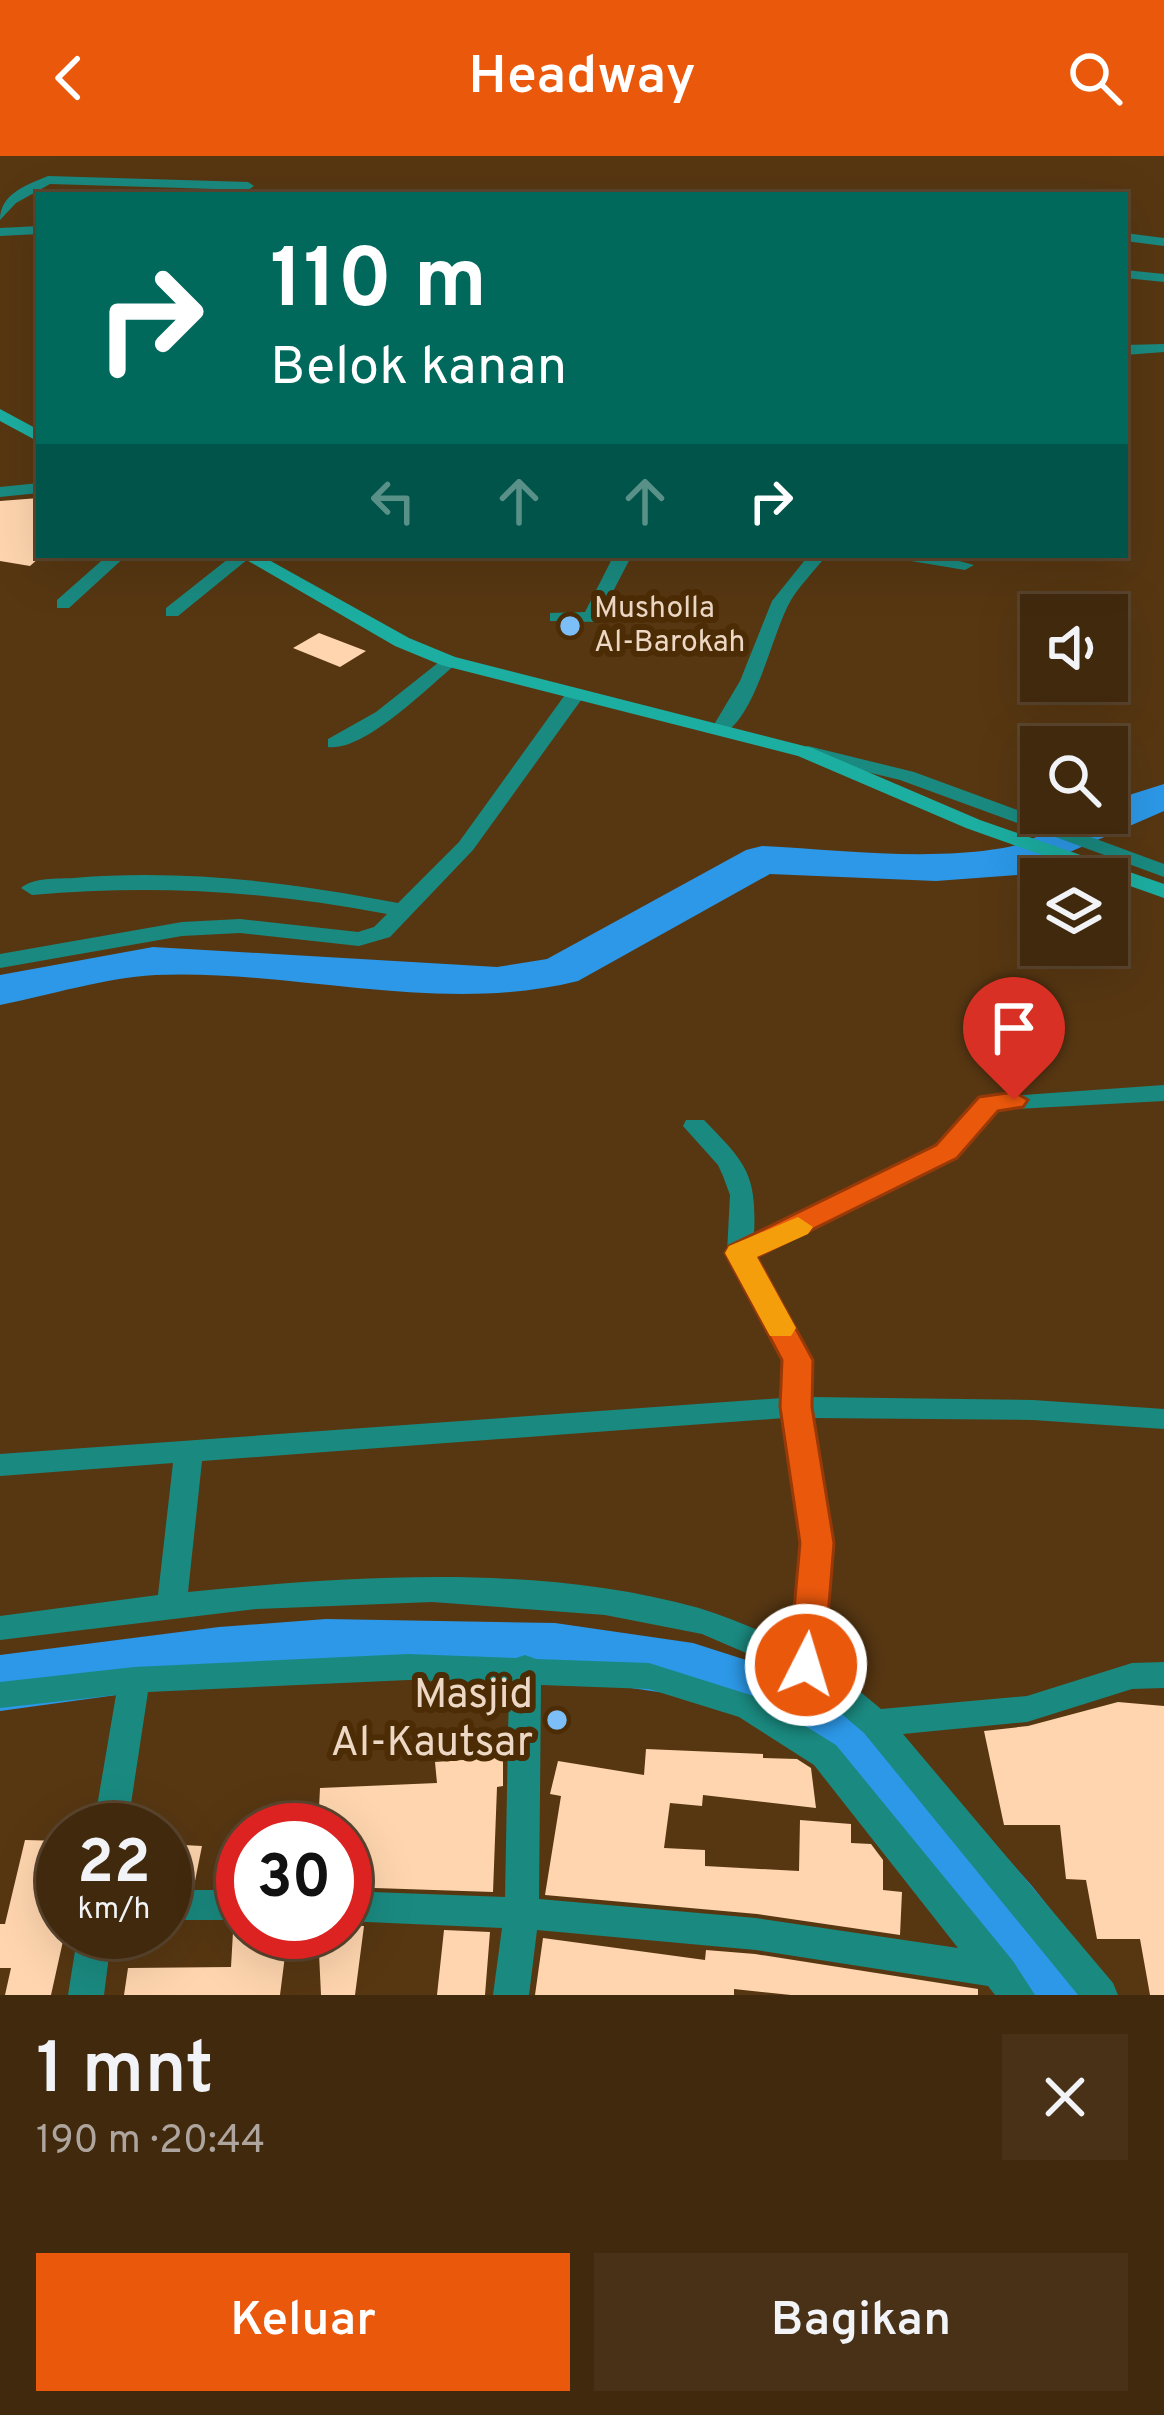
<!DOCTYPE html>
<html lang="id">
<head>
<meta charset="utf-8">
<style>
  body { margin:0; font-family:Overpass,sans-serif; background:#483117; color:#f1f3f6; height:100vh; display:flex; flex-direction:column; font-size:45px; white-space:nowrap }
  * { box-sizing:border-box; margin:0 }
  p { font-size:39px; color:#aea69e }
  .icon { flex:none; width:66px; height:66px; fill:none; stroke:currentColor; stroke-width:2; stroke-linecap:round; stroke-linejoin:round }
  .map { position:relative; height:1839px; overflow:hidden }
  .details { display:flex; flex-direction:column; background:#41290e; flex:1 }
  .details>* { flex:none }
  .banner { position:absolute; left:36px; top:36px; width:1092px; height:366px; border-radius:0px; box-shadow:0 12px 48px #0002,0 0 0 3px #5a452e; background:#00695c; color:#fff; overflow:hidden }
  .buttons { position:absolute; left:1020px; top:438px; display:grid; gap:24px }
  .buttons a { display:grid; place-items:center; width:108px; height:108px; border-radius:0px; background:#41290e; box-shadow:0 12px 48px #0002,0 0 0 3px #5a452e; font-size:60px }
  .speed { position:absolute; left:36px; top:1647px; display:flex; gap:24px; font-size:60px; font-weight:700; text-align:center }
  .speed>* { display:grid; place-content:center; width:156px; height:156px; border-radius:50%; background:#41290e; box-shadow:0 12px 48px #0002,0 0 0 3px #5a452e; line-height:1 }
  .speed small { font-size:30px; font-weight:400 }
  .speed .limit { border:18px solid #d22; background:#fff; color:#111 }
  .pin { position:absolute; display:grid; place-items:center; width:102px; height:102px; color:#fff; margin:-123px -51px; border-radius:50% 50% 50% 0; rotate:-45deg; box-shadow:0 0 12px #0007 }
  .pin .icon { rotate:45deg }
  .me { position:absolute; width:132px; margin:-66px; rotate:5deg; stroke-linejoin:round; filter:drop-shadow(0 0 9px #0008) }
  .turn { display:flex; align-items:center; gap:42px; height:252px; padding:0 36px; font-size:54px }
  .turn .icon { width:156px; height:156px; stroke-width:2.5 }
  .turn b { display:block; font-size:84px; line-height:102px }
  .lanes { display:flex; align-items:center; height:114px; padding:0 36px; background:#0003; justify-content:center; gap:60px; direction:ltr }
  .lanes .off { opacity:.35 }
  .round { display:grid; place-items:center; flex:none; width:126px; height:126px; border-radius:0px; background:#483117 }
  .summary { display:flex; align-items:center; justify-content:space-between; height:204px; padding:0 36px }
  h1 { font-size:72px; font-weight:600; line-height:90px }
  .button { display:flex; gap:24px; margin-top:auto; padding:24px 36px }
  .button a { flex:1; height:138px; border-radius:0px; background:#ea580c; color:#fff; font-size:48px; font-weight:600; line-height:138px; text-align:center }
  .button a+a { background:#483117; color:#f1f3f6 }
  header { display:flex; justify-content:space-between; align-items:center; height:156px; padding:0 36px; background:#ea580c; color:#fff; font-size:54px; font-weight:600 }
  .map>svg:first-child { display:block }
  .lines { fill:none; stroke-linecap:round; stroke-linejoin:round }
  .river { fill:#2c98e7; fill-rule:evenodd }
  .building { fill:#fed5ae }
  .street { fill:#1a8a80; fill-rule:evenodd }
  .secondary { fill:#1caea1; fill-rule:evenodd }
  .route { fill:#ea580c; stroke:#983908; stroke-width:3 }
  .slow { fill:#f59e0b }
  .poi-dot { fill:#7bbef8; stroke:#4c2c05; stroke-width:4.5 }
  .labels { text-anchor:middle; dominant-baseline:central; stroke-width:12; stroke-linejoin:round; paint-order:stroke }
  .far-poi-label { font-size:30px; fill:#edd8c5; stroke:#4c2c05; text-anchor:start }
  .near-poi-label { font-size:42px; fill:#edd8c5; stroke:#4c2c05; text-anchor:end }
</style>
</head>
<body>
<header><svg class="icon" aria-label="back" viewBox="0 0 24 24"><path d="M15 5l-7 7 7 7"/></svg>Headway<svg class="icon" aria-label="search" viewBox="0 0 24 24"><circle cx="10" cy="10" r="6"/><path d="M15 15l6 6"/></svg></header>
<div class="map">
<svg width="1164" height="1839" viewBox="0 0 1164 1839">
  <rect width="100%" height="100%" fill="#573712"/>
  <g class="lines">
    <path class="river" d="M1164 628V655L1017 719 936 725 770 718 578 825C438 860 295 813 155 819 104 822 50 839 0 849V819L153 791 497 811 547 803 746 694 762 690C841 694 925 705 1003 692 1041 686 1067 657 1107 657V646Z
      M326 1463 555 1467 693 1487 865 1542 1032 1730 1099 1814 1110 1839H1027L817 1583 693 1541 555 1521 326 1517 219 1525 0 1555V1499L219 1471Z"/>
  </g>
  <path class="building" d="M39 342V402L30 410 0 405V345Z
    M319 477 366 495 340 511 293 492Z
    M1118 1546 1164 1550V1839H1150L1140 1783H1097L1086 1724 1066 1723 1060 1669H1004L984 1575 1028 1570Z
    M646 1593 763 1598V1602L797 1603 811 1612 816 1652 703 1639 702 1650 670 1647 664 1692 705 1694V1710L799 1715 800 1664 851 1668V1687L871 1688 883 1704V1734L902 1736 900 1779 757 1758 545 1739 561 1640 550 1638 558 1605 644 1619Z
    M503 1601V1630L497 1631 493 1736 345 1731V1671L318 1672 320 1632 437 1627 435 1606Z
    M25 1684 63 1685V1785L51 1839H5L11 1812H0V1768H5Z
    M165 1688 202 1690 194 1730H165Z
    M345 1769 364 1770 355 1839H321L318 1776H345Z
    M444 1774 490 1776 485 1839H437Z
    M233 1776H288L280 1839H124L128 1812 231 1811Z
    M543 1782 705 1804 706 1794 755 1798 978 1833V1839H791L734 1833V1839H535Z"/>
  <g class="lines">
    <path class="street" d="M48 20 248 26 254 30 248 34 50 28 16 47 0 64C0 38 26 29 48 20Z
      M39 70V78L0 80V72Z
      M1125 77 1164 82V90L1125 85Z
      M1125 114 1164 118V126L1125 122Z
      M1164 188V196L1125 199V189Z
      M39 327V337L0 341V331Z
      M108 399H127L69 452H57V444Z
      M233 399H253L178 460H166V452Z
      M614 399H632L597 466 550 465V457L585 456Z
      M809 399H827C815 414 801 428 791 444 772 476 756 563 722 578L715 576 712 572 740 525 772 445Z
      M896 399H937L974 409 965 414 905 404Z
      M448 499 455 501V509C427 532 364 596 328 591V583L376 556Z
      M574 534 584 540 473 694 390 781 359 790 240 777 182 780 0 812V798L182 766 240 763 358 776 374 771 387 758C268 735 153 728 32 739L21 732C34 721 57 723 74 722 183 713 291 726 398 747L459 686 567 536Z
      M808 590 914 616 1164 708V721L900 624 801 600V592Z
      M1164 929V945L996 954 956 1002 755 1101 812 1204 810 1241 1033 1244 1164 1253V1273L1033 1264 812 1262 832 1387 822 1504 881 1553 1027 1540 1132 1507 1164 1506V1532L1132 1533 1027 1566 903 1578 1113 1827 1118 1839H1078L864 1577 795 1518 702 1478 605 1459 432 1446 257 1453 0 1484V1460L158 1439 173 1307 0 1320V1298L782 1242 784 1204 727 1097 730 1039 723 1020 718 1009 683 970 686 964H704C746 1007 757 1018 754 1079L938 990 980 942ZM784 1262 802 1387 792 1489C762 1476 731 1462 699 1452 536 1407 355 1420 188 1436L202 1305Z
      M408 1498 516 1502 525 1499 536 1503 649 1507 760 1542 836 1589 1013 1805 1035 1839H995L988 1830 756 1794 537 1774 529 1839H493L502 1772 345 1765V1735L505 1741 509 1528 408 1524 148 1536 127 1674H93L116 1539 0 1552V1526L134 1511ZM541 1529 649 1533 739 1561 814 1609 958 1792 756 1762 539 1743Z
      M165 1734H243V1764H165Z
      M78 1776H112L104 1839H68Z"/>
    <path class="secondary" d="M0 253 39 274V286L0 265Z
      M238 399H260L409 482 455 501 812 592 980 664 1164 728V742L966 672 798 600 441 509 395 490Z"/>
  </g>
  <path class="route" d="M1014 936 1028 944 1023 951 998 955 957 1002 757 1101 813 1204 812 1251 834 1387 824 1509 819 1520 806 1524 794 1520 789 1509 800 1387 780 1251 782 1204 725 1097 729 1090 936 989 979 941Z"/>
  <path class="slow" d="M798 1061 813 1071 808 1078 757 1101 796 1172 791 1180H770L725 1097 729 1090Z"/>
  <g class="poi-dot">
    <circle cx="570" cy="470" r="12"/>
    <circle cx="557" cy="1564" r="12"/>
  </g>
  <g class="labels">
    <g class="far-poi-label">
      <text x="594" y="453">Musholla<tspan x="594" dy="34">Al-Barokah</tspan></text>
    </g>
    <g class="near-poi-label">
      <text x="533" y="1540">Masjid<tspan x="533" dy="48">Al-Kautsar</tspan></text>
    </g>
  </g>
</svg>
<div class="buttons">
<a><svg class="icon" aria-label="sound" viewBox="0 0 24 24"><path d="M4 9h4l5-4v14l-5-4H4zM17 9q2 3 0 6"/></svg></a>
<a><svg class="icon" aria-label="search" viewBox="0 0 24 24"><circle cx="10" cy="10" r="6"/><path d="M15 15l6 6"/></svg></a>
<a><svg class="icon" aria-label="layers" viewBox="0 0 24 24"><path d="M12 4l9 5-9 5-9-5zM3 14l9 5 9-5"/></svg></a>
</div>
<div class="speed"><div>22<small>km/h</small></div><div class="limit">30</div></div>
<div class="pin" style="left:1014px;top:944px;background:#d93025"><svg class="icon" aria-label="arrive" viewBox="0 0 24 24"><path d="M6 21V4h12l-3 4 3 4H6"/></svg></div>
<svg class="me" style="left:806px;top:1509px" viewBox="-20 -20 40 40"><circle r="17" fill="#ea580c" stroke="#fff" stroke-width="3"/><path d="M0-11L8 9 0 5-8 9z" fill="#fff"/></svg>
<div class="banner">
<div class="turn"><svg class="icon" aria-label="right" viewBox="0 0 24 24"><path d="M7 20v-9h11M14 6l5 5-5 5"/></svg><div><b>110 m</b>Belok kanan</div></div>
<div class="lanes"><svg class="icon off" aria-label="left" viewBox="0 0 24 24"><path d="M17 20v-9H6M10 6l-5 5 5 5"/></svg><svg class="icon off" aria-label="ahead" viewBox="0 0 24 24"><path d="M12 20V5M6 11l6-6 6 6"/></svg><svg class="icon off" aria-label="ahead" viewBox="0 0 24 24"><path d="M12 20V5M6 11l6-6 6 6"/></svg><svg class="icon" aria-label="right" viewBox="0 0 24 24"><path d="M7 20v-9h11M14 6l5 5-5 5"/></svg></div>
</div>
</div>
<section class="details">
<div class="summary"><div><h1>1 mnt</h1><p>190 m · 20:44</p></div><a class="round"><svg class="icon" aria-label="close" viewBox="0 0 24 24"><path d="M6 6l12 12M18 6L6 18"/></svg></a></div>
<div class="button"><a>Keluar</a><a>Bagikan</a></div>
</section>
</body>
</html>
